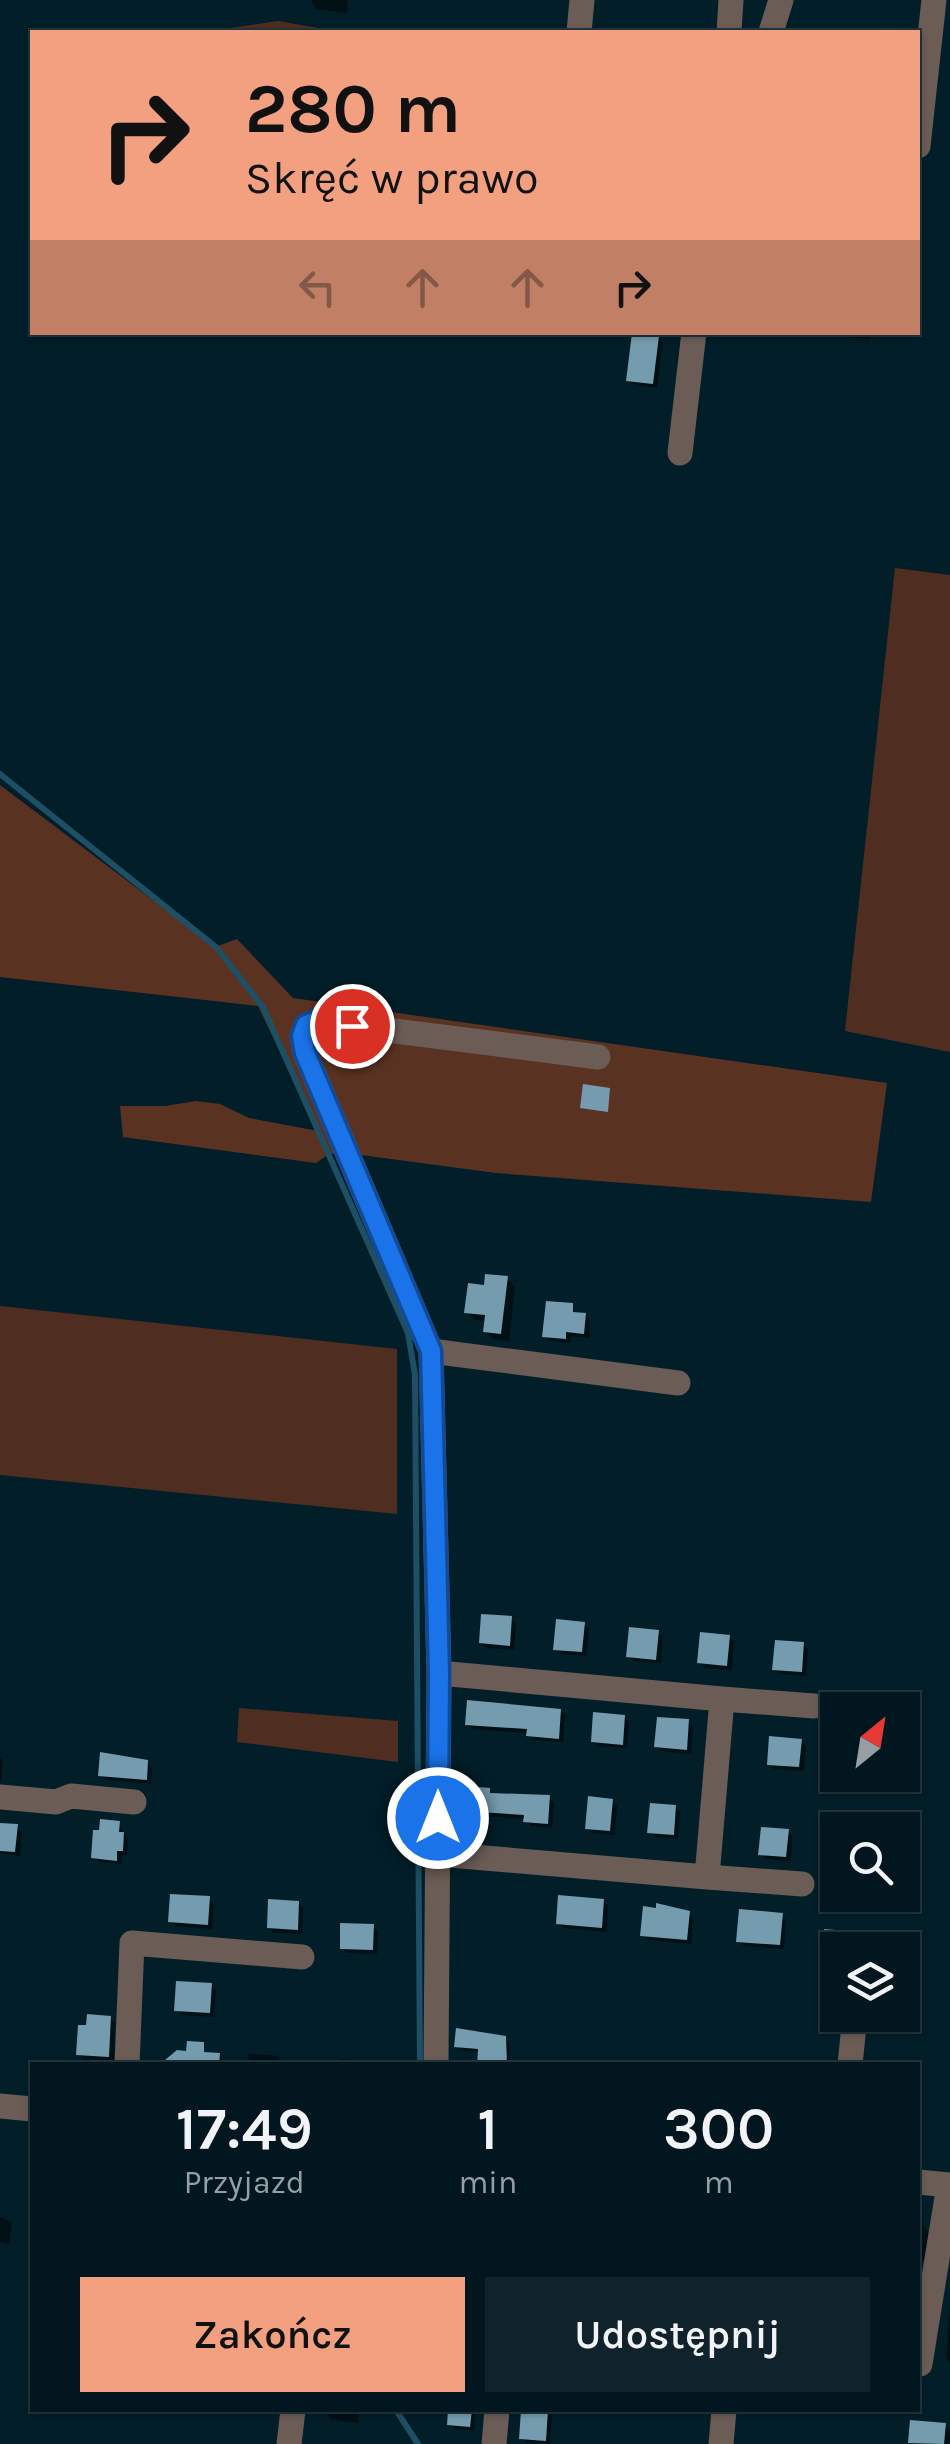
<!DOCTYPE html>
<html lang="pl">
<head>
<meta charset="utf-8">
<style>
  body { margin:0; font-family:Karla,sans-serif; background:#10232c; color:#f1f3f6; height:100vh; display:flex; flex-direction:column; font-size:38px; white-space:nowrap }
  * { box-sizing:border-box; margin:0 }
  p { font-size:32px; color:#969fa4 }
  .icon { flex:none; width:55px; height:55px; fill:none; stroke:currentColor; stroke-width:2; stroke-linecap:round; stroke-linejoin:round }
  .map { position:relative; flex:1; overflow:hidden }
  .sheet { position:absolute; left:30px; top:2062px; width:890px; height:350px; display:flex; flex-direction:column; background:#02161f; border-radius:0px; box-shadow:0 2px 8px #0004,0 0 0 2px #23353d }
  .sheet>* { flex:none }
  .top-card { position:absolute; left:30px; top:30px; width:890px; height:305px; border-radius:0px; box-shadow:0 2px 8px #0004,0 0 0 2px #23353d; background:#f2a07f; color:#111; overflow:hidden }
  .needle { width:65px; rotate:30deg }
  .controls { position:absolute; left:820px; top:1692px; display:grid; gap:20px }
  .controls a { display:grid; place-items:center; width:100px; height:100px; border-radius:0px; background:#02161f; box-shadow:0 2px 8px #0004,0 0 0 2px #23353d; font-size:50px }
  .pin { position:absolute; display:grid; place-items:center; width:85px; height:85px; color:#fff; margin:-42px; border:5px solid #fff; border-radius:50%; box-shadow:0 2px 10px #0007 }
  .me { position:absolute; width:110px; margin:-55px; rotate:0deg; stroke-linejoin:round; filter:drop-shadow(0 0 8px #0008) }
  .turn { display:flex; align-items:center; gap:35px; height:210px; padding:0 50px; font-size:45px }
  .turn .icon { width:130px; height:130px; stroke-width:2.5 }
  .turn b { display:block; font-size:70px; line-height:85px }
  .lanes { display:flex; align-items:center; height:95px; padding:0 50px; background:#0003; justify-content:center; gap:50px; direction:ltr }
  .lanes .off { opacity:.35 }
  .eta { display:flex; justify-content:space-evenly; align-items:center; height:170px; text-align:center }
  .eta b { font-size:60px; font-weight:600; line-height:70px }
  .primary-button { display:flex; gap:20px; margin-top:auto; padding:20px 50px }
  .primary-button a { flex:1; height:115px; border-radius:0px; background:#f2a07f; color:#111; font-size:40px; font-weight:600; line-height:115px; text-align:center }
  .primary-button a+a { background:#10232c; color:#f1f3f6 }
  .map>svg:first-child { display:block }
  .green { fill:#4f2e21 }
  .forest { fill:#5a3222 }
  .shadow { fill:#0007 }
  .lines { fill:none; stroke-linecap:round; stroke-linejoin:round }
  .stream { stroke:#1d5064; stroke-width:6 }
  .building { fill:#759cae }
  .minor { stroke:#6b5c56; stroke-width:25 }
  .route-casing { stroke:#114b97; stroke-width:25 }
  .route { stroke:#1a73e8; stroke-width:18 }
</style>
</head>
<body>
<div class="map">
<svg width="950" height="2444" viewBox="0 0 950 2444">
  <rect width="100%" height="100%" fill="#021e29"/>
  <path class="green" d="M278 21 324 29 326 32H225L224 29Z
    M895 568 950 575V1052L845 1031Z
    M0 1306 397 1349V1514L0 1475Z
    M239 1708 398 1721V1762L237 1742Z"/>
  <path class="forest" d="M0 785 215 947 237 939 293 998 887 1083 871 1202 496 1173 346 1153 329 1154 316 1163 123 1137 120 1106H165L196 1101 220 1104 249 1118 318 1131 258 1006 0 977Z"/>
  <path class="shadow" d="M311 0H348L347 13 316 9Z
    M886 27 912 31 914 32H870H885Z
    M834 332H871L870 339 835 336Z
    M658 338 663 343 657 388 634 385 629 380Z
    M507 1279 515 1287 509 1341 493 1339 485 1331 486 1321 475 1320 467 1312 486 1288Z
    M572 1305 577 1315H585L590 1320 589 1338 571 1336 570 1343 550 1341 545 1336Z
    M511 1619 516 1624 514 1650 486 1648 481 1643Z
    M584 1624 589 1629 586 1656 561 1654 556 1649Z
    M658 1632 663 1637 661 1663 634 1661 629 1656Z
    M729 1637 734 1642 732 1670 705 1668 700 1662Z
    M803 1645 808 1650 806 1676 780 1674 775 1669Z
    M560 1711 565 1716 563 1742 534 1740 529 1733 473 1729 468 1724Z
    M624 1717 629 1722 627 1748 598 1746 593 1741Z
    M688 1722 693 1727 691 1754 662 1751 657 1746Z
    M801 1741 806 1746 804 1771 774 1769 769 1764Z
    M0 1756 3 1760 1 1782H0Z
    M147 1762 152 1768 151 1784 106 1780 101 1775Z
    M489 1790 495 1796 549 1798 554 1803 552 1828 531 1826 526 1819 471 1815 466 1810Z
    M612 1801 617 1806 615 1835 593 1833 588 1828Z
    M675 1807 680 1812 678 1839 655 1837 650 1832Z
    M119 1824 128 1840 127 1855H122L121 1864 99 1862 93 1857Z
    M0 1826 16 1827 22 1832 20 1856 0 1853Z
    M787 1831 792 1836 791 1861 766 1859 761 1854Z
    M209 1899 214 1904 212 1929 176 1926 171 1921Z
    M603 1901 608 1906 607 1932 564 1928 558 1923Z
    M298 1903 303 1908 302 1934 274 1933 269 1928Z
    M666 1907 688 1913 693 1918 691 1944 648 1940 643 1935 645 1909Z
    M781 1915 786 1920 784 1949 744 1946 739 1941Z
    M373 1927 378 1932 377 1954 347 1953 342 1948Z
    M826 1932 857 1935 861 1939 846 1950H838V1956L827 1964 823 1960Z
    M211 1986 216 1991 214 2017 182 2015 177 2010Z
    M110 2018 115 2023 114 2061 84 2059 79 2054Z
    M504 2038 509 2043 510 2065H482L480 2052 461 2050 457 2046Z
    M249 2054 278 2056 283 2065H248Z
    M341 2059 377 2062 381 2065H341Z
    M0 2217 12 2222 9 2244 0 2242Z
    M920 2220 930 2235 925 2260H918Z
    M950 2307V2363L946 2359Z
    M325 2410H368H359L358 2423 330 2419Z
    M451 2410H475L474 2431 455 2429 450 2424Z
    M524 2410H552L550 2444 527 2443 522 2438Z
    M945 2426 950 2431 949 2444 911 2442Z"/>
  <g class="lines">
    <path class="stream" d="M0 774 216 947 263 1007 408 1333 415 1375 420 2065
      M396 2410 418 2444"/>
  </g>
  <path class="building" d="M632 333 659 336 653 384 626 381Z
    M583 1084 610 1088 608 1112 580 1108Z
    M485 1274 508 1276 501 1334 483 1332 485 1315 464 1313 468 1283 484 1285Z
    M546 1301 573 1303V1312L586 1313 584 1334 566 1332V1339L542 1337Z
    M481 1614 512 1616 510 1646 479 1643Z
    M556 1619 585 1622 582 1652 553 1650Z
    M629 1627 659 1630 656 1660 626 1657Z
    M700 1632 730 1635 727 1666 697 1663Z
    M775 1640 804 1642 802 1672 772 1670Z
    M467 1700 561 1709 559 1739 526 1736 527 1729 465 1725Z
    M593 1712 625 1715 623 1745 591 1742Z
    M657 1717 689 1719 687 1750 654 1747Z
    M769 1736 802 1739 799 1767 767 1765Z
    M100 1752 148 1760 147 1780 98 1776Z
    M466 1786 490 1788V1793L550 1795 548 1824 523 1822 524 1815 464 1811Z
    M588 1796 613 1799 610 1831 585 1829Z
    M650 1803 676 1805 674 1835 647 1833Z
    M100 1819 120 1821 119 1832H124L123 1851H117V1861L91 1858 93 1830H99Z
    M0 1823 18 1824 15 1852 0 1851Z
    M761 1827 789 1829 786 1857 758 1855Z
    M170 1894 210 1896 208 1925 168 1922Z
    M558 1895 604 1899 602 1928 556 1924Z
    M268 1899 299 1901 298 1930 267 1928Z
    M656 1903 690 1911 687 1940 640 1936 643 1906 656 1908Z
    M739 1909 783 1913 780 1945 736 1942Z
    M340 1923 374 1924 373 1950 340 1949Z
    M824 1929 858 1932 856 1950H838V1955L821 1954Z
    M176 1981 212 1983 210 2013 174 2011Z
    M87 2014 111 2016 109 2057 76 2055 78 2025H86Z
    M456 2028 506 2036 507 2065H477L478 2049 454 2047Z
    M187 2041 204 2042V2052L220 2053 219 2065H159L177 2050 186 2051Z
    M448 2410H472L470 2427 447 2425Z
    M521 2410H548L546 2441 519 2439Z
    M910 2420 946 2423 944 2444 908 2443Z"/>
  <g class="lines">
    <path class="minor" d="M579 32 582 0
      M729 32 731 0
      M771 32 781 0
      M918 146 934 0
      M680 453 694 332
      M431 1351 678 1383
      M439 1673 431 1351 305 1053 302 1036 307 1025 317 1021 598 1057
      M722 1699 814 1706
      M0 1797 56 1802 71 1796 134 1802
      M707 1877 802 1884
      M127 2065 132 1943 302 1957
      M436 2065 439 1673 722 1699 707 1877 438 1854
      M850 2065 855 2015
      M0 2106 32 2109
      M918 2182 950 2185
      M920 2364 949 2185
      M289 2444 293 2410
      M494 2444 497 2410
      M721 2444 724 2410"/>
  </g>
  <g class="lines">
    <g class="route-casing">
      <path id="route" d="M352 1026 316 1021 306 1025 302 1036 305 1053 431 1351 439 1673 438 1818"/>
    </g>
    <use href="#route" class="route"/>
  </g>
</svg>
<div class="controls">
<a><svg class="needle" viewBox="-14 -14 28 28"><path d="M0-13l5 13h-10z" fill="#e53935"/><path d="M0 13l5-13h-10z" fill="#969fa4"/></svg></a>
<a><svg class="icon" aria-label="search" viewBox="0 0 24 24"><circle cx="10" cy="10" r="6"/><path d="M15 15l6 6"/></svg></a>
<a><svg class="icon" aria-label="layers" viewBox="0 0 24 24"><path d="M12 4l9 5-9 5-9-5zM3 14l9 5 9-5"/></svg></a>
</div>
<div class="pin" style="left:352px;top:1026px;background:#d93025"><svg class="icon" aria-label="arrive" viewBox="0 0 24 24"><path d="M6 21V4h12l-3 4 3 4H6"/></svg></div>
<svg class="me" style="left:438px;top:1818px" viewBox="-20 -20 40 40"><circle r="17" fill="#1a73e8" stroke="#fff" stroke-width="3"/><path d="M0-11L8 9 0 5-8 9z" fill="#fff"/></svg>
<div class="top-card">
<div class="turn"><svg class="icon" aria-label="right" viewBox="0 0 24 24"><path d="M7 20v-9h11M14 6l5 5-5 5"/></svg><div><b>280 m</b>Skręć w prawo</div></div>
<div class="lanes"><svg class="icon off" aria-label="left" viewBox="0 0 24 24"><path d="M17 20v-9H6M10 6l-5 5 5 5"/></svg><svg class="icon off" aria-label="ahead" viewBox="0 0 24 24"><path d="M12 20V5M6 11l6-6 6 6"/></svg><svg class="icon off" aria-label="ahead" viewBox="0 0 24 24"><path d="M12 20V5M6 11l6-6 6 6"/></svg><svg class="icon" aria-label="right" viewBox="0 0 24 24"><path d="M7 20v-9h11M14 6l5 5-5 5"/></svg></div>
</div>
<section class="sheet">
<div class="eta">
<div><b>17:49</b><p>Przyjazd</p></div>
<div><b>1</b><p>min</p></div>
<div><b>300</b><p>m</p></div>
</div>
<div class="primary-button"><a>Zakończ</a><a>Udostępnij</a></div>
</section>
</div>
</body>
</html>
